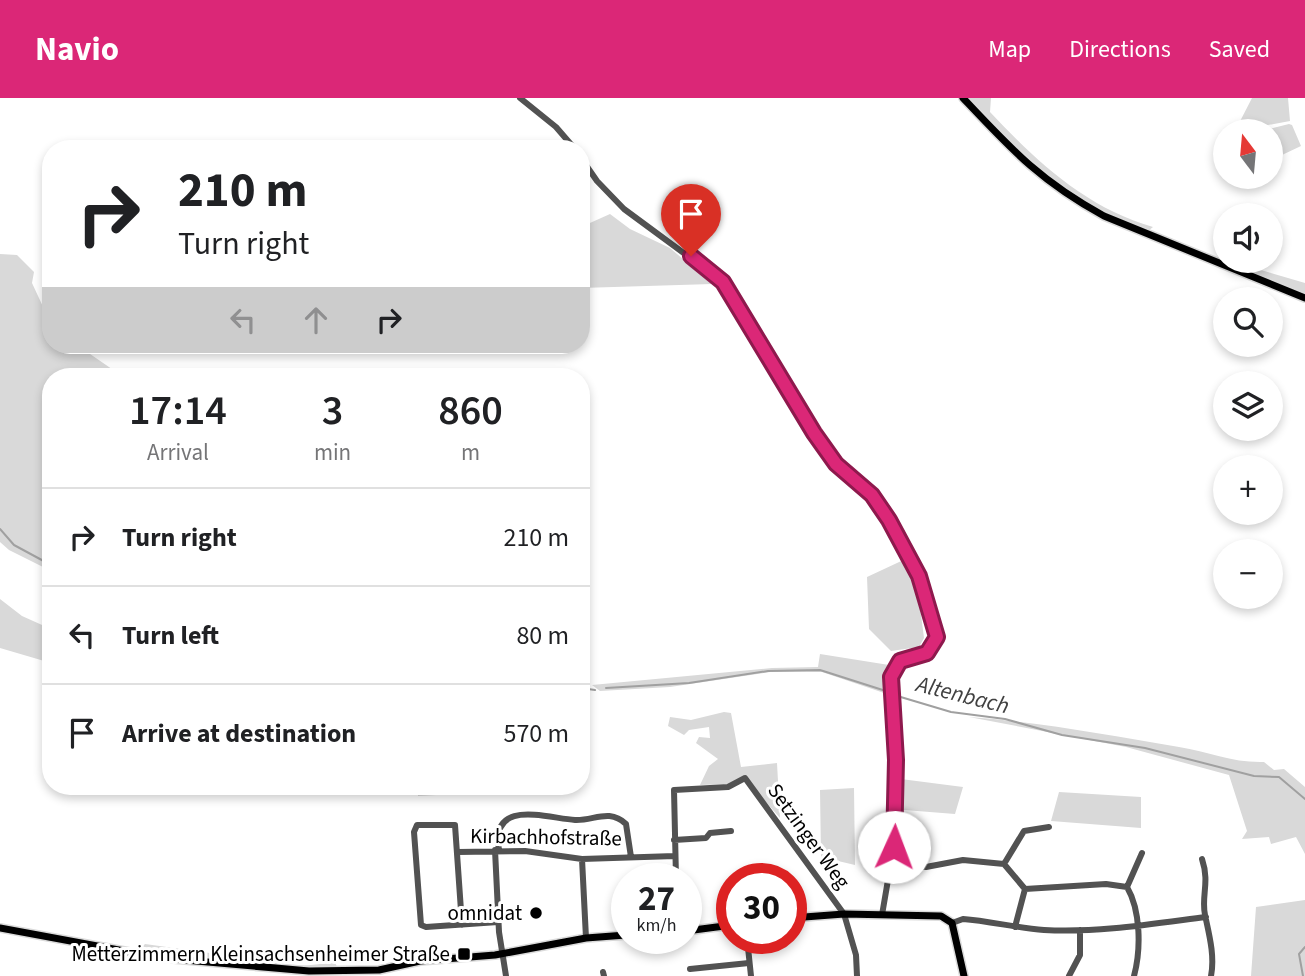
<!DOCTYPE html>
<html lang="en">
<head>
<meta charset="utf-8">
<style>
  body { margin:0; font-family:"Source Sans 3",sans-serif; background:#f6f6f6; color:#202124; height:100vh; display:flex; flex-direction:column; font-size:26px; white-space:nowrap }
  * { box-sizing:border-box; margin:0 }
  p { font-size:23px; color:#757577 }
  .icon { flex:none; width:38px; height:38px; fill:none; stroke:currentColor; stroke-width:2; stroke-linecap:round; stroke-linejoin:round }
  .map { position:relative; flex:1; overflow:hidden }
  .drawer { position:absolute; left:42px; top:270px; width:548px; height:427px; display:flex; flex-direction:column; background:#fff; border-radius:28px; box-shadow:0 4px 10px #0003 }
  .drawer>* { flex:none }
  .banner { position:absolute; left:42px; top:42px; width:548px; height:214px; border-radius:28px; box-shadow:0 4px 10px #0003; background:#fff; color:#202124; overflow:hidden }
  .needle { width:46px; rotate:344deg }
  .fabs { position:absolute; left:1213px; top:21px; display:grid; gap:14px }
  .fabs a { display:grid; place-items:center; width:70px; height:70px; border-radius:50%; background:#fff; box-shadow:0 4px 10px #0003; font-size:35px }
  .speed { position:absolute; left:611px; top:765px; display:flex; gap:14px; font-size:35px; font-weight:700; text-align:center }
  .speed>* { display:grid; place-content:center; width:91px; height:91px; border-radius:50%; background:#fff; box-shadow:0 4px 10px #0003; line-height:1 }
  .speed small { font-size:18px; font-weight:400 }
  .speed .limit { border:10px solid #d22; background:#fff; color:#111 }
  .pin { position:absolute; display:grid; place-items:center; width:60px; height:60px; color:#fff; margin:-72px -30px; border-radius:50% 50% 50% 0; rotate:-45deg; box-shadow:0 0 7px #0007 }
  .pin .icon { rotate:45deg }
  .me { position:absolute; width:77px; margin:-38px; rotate:2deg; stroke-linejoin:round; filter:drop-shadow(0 0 5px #0008) }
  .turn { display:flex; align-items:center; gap:24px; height:147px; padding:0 21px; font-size:32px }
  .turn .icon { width:91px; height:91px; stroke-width:2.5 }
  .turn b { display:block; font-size:49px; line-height:60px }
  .lanes { display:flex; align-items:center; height:66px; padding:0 21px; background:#0003; justify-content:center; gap:35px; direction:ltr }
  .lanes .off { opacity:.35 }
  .eta { display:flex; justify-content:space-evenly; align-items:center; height:119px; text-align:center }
  .eta b { font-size:42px; font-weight:600; line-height:49px }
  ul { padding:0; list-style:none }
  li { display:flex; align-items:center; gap:21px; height:98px; padding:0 21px; border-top:2px solid #e0e0e0 }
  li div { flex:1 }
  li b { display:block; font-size:26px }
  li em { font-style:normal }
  header { display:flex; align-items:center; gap:42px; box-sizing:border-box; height:98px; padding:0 35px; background:#db2777; color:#fff }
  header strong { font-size:33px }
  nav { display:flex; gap:38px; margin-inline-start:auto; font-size:24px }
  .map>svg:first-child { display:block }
  .green { fill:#d9d9d9 }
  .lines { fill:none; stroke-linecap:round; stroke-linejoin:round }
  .stream { stroke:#a0a0a0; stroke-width:2 }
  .major-casing { stroke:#dbdbdb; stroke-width:10 }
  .minor { stroke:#525252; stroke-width:6 }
  .major { stroke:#000; stroke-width:7 }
  .route-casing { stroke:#8e194d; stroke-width:18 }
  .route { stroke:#db2777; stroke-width:12 }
  .poi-dot { fill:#000; stroke:#fff; stroke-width:2.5 }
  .labels { text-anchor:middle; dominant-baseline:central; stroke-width:6; stroke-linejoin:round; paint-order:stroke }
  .street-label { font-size:21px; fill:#000; stroke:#fff }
  .poi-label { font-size:21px; fill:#000; stroke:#fff; text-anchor:end }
  .water-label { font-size:23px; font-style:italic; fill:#414141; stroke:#fff }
</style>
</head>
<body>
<header>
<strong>Navio</strong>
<nav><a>Map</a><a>Directions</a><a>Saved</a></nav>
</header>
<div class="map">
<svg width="1305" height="878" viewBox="0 0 1305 878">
  <rect width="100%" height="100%" fill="#fff"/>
  <path class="green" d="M967 0H991L990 14C1036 63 1086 110 1153 129L1148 133 1091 108 1031 67Z
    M1252 0H1288L1290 23 1235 33Z
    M1289 26 1292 27 1301 48 1282 57 1271 46 1270 33H1261Z
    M610 116 630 131 670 150 712 186 581 190V129Z
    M0 156 17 157 34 174 32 185 51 226V247H77L122 278H51V473L9 452 0 444Z
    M1230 163 1305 185V196L1231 169Z
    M912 458 932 505 920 509 924 540 919 549 891 553 869 531 867 479Z
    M0 501 22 518 51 531V565L0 550Z
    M820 556 889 567 887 596 822 574H770L670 589 600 593 592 587 772 570 818 569Z
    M724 614 731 615 741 669 777 665 780 720 744 679 730 686 700 687 709 668 718 661 696 645 699 639 710 640 709 629 689 632 684 637 668 628 670 619 691 622Z
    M969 619C1040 624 1109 637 1179 649 1209 654 1233 665 1264 664L1274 672 1284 671 1305 689V756L1296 739 1271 746 1269 739 1242 741 1247 733 1229 677 1126 649Z
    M893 680 963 689 955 716 892 711Z
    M418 688H474L473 695 418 698Z
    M854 690 855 767 821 759 820 692Z
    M1059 694 1141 699V730L1051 723Z
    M1305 802V878H1251L1256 809Z
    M145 846 217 856 226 863C236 858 241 863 252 864 273 867 316 871 334 862L337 869 265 867 143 855 141 850Z"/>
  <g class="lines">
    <path class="stream" d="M0 431 14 447 51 467
      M581 590 595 592
      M606 590 689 585 768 573 820 572 889 594
      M894 597 951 614 1005 621 1062 637 1145 650 1254 678 1279 679 1305 701
      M1303 878 1299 856 1305 849"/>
    <g class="major-casing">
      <path id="major" d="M963 0C1012 52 1040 83 1104 118L1305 200
        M791 820 844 816 941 818 952 825 964 878
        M0 830 162 860 309 873 379 872 420 863 495 857 586 840 626 837
        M686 833 732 827"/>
    </g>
    <path class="minor" d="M520 0 556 29 575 51
      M581 60 597 83 624 111 723 184 814 335 836 366 872 397 904 447 919 478 937 539 927 555 900 563C887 580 892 600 893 619 898 687 895 751 882 817
      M674 742 706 740 710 735 731 733
      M495 752 499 834 506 878
      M499 752C490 700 546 720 575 722 594 723 609 710 626 726L631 759
      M458 754 525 753 582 761 675 758
      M582 761 586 840
      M1202 761C1210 785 1201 798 1205 817 1209 836 1215 858 1211 878
      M892 764 926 769 963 762 1004 766 1025 791 1015 829
      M1004 766 1024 733 1049 729
      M676 780 674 692 728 689 745 680 844 816 856 857 857 878
      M1127 789 1142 755
      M1025 791 1106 786 1127 789C1141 813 1141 852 1134 878
      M952 825 963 821C990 823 1016 830 1044 832 1098 835 1152 826 1206 819
      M462 827 455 727H417L414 734 421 827 426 829 498 824
      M747 840 751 878
      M690 871 749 865
      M603 874 604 878
      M1069 878 1080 857V832"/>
    <use href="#major" class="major"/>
  </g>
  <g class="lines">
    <g class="route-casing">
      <path id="route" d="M691 158 723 184 814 335 836 366 872 397 889 422 919 478 937 539 927 555 900 563 891 579 896 662 894 749"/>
    </g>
    <use href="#route" class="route"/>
  </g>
  <g class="poi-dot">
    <circle cx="536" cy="815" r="7"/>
    <rect x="457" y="849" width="14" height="14" rx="3.5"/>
  </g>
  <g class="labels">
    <g class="street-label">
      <text transform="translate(809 738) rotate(54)">Setzinger Weg</text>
      <text transform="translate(546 739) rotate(1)">Kirbachhofstraße</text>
    </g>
    <g class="poi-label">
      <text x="522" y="815">omnidat</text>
      <text x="450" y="856">Metterzimmern Kleinsachsenheimer Straße</text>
    </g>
    <g class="water-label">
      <text transform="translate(963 597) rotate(14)">Altenbach</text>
    </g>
  </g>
</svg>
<div class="fabs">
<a><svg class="needle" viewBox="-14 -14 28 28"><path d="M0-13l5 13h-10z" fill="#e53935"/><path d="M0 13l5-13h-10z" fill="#757577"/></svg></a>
<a><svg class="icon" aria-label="sound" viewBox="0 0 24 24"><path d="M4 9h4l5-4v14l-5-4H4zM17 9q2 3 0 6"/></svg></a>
<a><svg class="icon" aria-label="search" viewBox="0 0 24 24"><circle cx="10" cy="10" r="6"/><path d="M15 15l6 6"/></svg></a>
<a><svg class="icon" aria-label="layers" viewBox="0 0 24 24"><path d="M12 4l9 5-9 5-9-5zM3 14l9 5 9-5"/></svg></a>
<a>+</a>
<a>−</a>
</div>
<div class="speed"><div>27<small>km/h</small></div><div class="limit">30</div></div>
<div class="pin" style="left:691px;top:158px;background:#d93025"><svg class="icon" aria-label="arrive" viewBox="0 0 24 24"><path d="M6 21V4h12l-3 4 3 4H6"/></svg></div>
<svg class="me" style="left:894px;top:749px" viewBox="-20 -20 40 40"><circle r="19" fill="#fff"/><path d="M0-13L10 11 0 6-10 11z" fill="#db2777"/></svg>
<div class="banner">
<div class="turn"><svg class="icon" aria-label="right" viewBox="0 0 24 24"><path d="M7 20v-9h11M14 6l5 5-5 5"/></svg><div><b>210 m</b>Turn right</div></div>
<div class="lanes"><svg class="icon off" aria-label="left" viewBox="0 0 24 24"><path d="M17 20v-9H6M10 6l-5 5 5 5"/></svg><svg class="icon off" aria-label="ahead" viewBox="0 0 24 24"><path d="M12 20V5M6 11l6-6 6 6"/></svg><svg class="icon" aria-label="right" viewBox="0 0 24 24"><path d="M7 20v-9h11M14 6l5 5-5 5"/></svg></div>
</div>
<section class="drawer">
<div class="eta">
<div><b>17:14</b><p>Arrival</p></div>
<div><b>3</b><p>min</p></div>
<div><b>860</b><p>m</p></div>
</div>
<ul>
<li><svg class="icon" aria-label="right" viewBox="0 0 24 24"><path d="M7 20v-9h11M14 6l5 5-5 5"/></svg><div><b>Turn right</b></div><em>210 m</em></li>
<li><svg class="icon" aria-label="left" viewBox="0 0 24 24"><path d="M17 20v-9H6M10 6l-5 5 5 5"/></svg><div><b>Turn left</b></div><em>80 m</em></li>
<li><svg class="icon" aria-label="arrive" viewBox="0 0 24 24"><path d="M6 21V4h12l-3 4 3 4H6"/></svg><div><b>Arrive at destination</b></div><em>570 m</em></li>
</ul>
</section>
</div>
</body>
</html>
